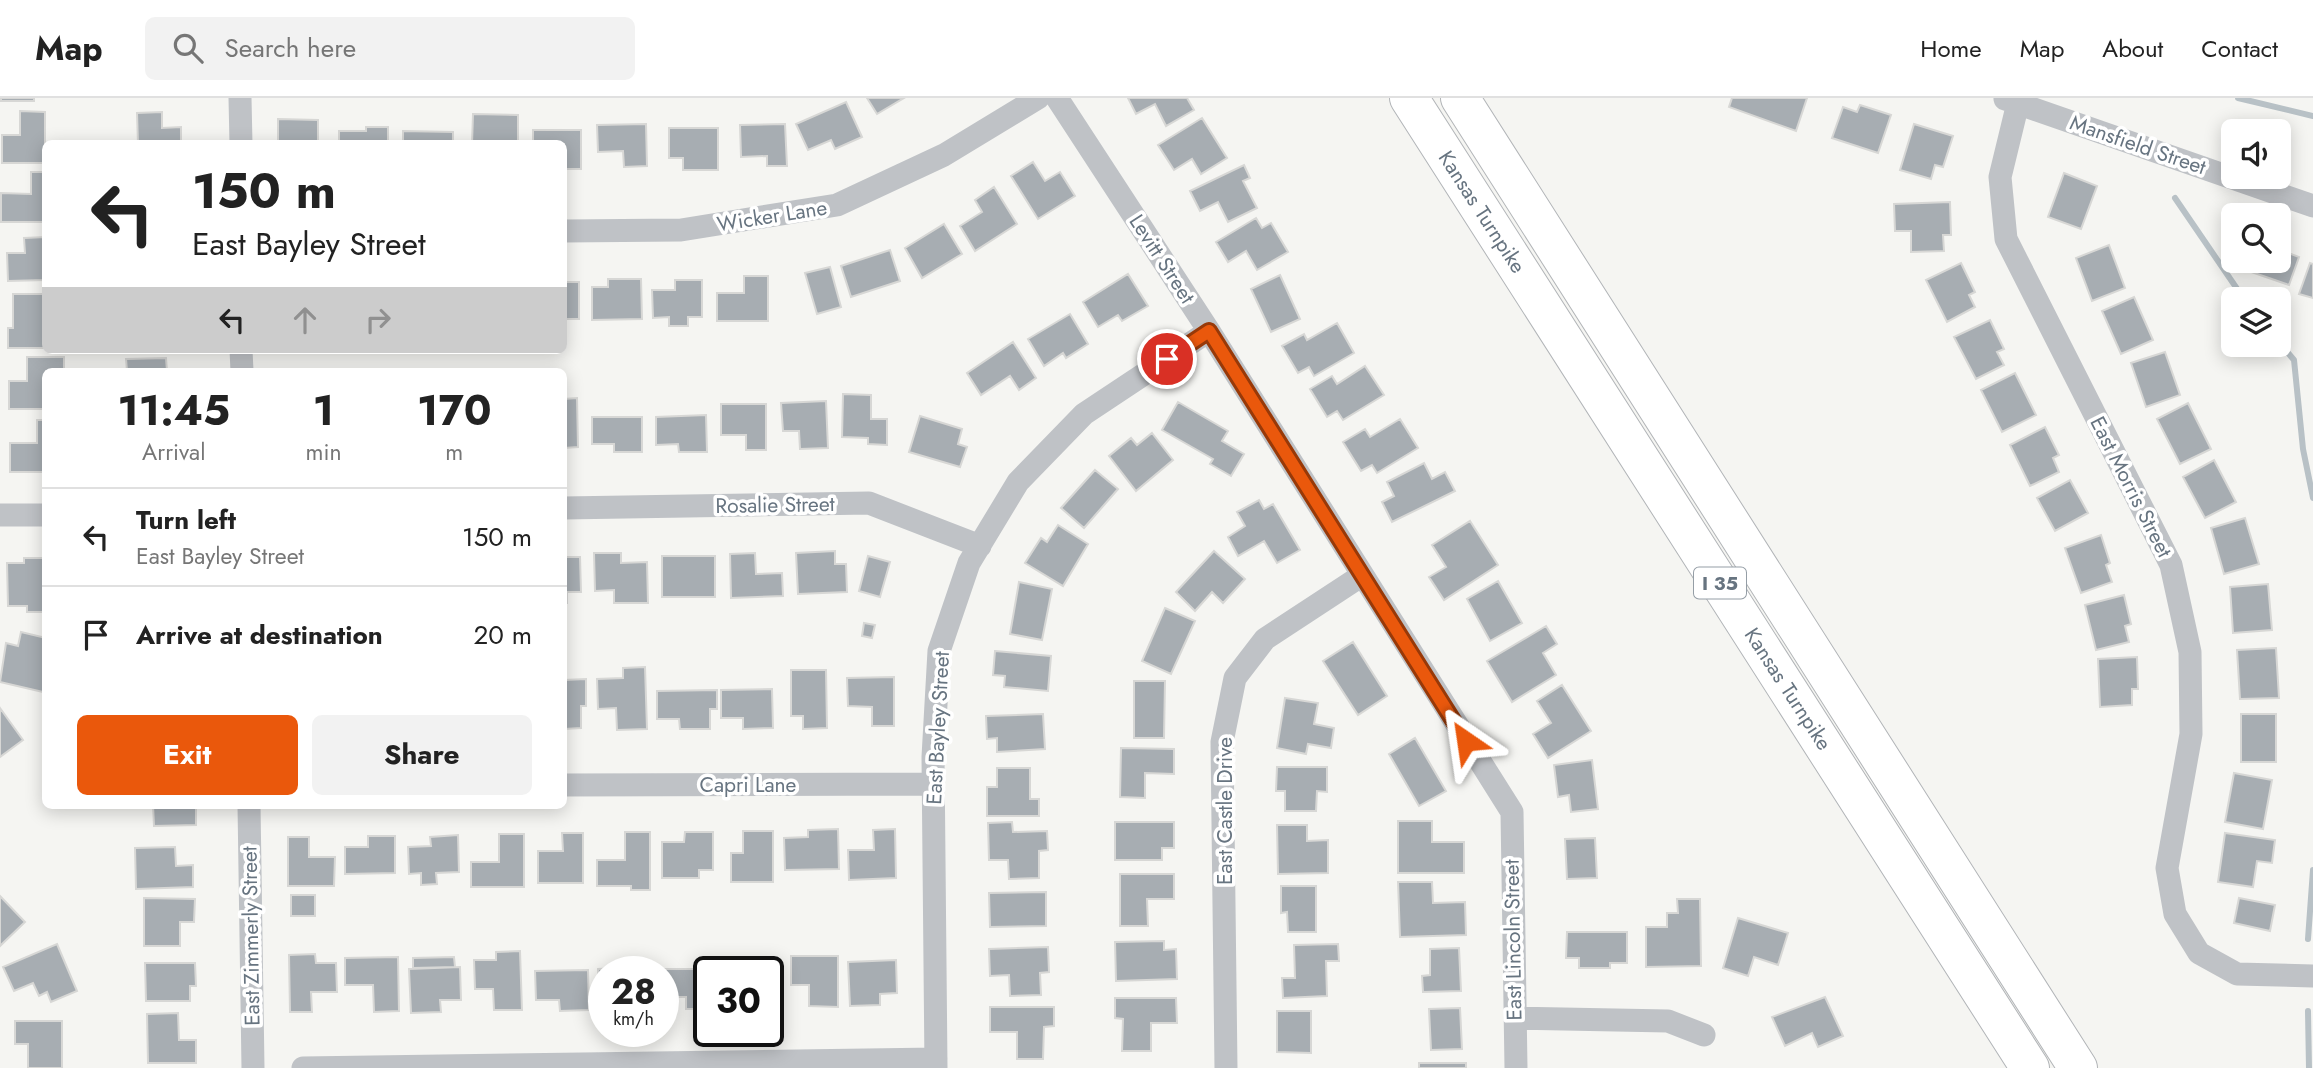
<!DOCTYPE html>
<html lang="en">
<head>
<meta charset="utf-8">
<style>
  body { margin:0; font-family:Jost,sans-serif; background:#f2f2f2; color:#222; height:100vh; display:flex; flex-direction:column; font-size:26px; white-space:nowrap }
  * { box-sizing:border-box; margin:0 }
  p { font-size:23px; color:#767676 }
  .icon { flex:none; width:38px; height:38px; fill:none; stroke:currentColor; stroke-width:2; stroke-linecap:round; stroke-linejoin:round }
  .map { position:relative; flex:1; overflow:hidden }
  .panel { position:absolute; left:42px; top:270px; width:525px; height:441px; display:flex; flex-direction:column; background:#fff; border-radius:10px; box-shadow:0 4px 18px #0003 }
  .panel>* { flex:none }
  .banner { position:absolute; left:42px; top:42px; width:525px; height:214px; border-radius:10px; box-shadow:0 4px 18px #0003; background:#fff; color:#222; overflow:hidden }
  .controls { position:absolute; left:2221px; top:21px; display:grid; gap:14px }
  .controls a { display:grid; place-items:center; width:70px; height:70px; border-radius:10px; background:#fff; box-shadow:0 4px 18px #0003; font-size:35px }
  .speed { position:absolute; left:588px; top:858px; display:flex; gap:14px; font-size:35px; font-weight:700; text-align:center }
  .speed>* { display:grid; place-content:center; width:91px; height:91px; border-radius:50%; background:#fff; box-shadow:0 4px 18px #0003; line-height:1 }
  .speed small { font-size:18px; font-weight:400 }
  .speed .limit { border:4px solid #111; border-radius:10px; background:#fff; color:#111 }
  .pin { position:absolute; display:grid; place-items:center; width:60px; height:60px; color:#fff; margin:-30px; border:4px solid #fff; border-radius:50%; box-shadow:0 2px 7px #0007 }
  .me { position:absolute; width:77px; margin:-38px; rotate:328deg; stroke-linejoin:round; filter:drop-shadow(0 0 5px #0008) }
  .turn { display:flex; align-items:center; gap:24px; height:147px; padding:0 35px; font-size:32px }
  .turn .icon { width:91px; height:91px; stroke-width:2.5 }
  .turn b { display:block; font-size:49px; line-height:60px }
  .lanes { display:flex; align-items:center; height:66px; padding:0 35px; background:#0003; justify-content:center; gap:35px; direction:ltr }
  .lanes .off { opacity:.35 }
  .eta { display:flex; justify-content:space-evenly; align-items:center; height:119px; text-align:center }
  .eta b { font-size:42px; font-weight:700; line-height:49px }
  .cta { display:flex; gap:14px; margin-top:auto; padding:14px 35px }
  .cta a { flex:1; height:80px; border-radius:10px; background:#ea580c; color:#fff; font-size:28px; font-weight:700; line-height:80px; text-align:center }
  .cta a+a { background:#f2f2f2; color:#222 }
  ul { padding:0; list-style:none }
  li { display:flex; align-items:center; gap:21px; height:98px; padding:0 35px; border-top:2px solid #e0e0e0 }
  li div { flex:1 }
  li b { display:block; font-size:26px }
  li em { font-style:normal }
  header { display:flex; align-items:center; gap:42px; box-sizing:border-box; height:98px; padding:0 35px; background:#fff; border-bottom:2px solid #e0e0e0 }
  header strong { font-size:33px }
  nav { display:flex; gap:38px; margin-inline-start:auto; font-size:24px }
  .search { width:490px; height:63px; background:#f2f2f2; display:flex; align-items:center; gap:18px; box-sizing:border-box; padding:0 24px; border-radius:10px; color:#767676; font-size:26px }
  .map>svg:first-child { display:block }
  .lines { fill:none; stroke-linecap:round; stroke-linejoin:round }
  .stream { stroke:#b8c1c6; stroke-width:6 }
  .building { fill:#a7adb2; stroke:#d7d7d5; stroke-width:2 }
  .motorway-casing { stroke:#b2b5b8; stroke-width:40 }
  .minor { stroke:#bfc2c6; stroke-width:23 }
  .motorway { stroke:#fff; stroke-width:38 }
  .route-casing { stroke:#983908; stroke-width:18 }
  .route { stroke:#ea580c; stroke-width:12 }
  .labels { text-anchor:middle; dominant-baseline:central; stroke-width:7; stroke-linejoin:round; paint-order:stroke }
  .shield { fill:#fff; stroke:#959ea6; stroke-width:2 }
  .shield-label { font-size:19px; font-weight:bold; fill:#677480 }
  .street-label { font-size:21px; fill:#677480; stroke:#fff }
</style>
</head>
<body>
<header>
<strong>Map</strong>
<div class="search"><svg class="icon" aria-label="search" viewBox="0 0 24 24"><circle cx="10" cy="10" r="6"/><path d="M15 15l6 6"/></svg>Search here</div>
<nav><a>Home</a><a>Map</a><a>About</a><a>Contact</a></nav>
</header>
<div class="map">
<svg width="2313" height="970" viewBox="0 0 2313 970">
  <rect width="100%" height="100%" fill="#f5f5f2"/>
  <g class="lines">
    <path class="stream" d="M2238 0 2313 18
      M2175 100 2244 201
      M2278 243 2294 262 2303 351 2313 400
      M2308 841 2313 772
      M2308 913 2309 970"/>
  </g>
  <path class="building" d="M1 0H34V3H1Z
    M867 0H904L877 16Z
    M1128 0H1187L1194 12 1166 28 1155 6 1136 16Z
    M1732 0H1807L1796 33 1729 9Z
    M846 4 862 39 835 51 831 42 808 52 796 26Z
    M1860 7 1891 17 1878 55 1832 40 1843 9 1857 14Z
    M20 13 45 14V65H2V37H20Z
    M162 14V30L181 29V46H138L137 15Z
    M473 16 518 17V46H472Z
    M1202 20 1227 60 1201 76 1192 61 1174 72 1158 47Z
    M278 21 318 22V46H278Z
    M646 26 647 68 624 69 623 53 598 54 597 27Z
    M785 26 787 68H767V58L741 59 740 27Z
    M1914 26 1953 38 1943 69 1935 67 1931 81 1900 72Z
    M366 29H388V46H339V33H366Z
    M669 30H718V72H683V60H669Z
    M533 32H581V71H564V46H533Z
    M403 33 453 34V46H403Z
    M1033 64 1045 83 1060 74 1075 98 1038 121 1011 78Z
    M1244 67 1250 80 1243 83 1257 110 1228 124 1218 104 1200 113 1190 93Z
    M31 74H46V124H1V95L31 96Z
    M2064 75 2097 88 2081 131 2048 119Z
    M994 89 1017 126 975 153 960 128 982 114 975 102Z
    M1950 104 1951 137H1943L1944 153 1911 154V133H1895L1894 106Z
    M1256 120 1262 130 1271 125 1288 154 1257 172 1246 153 1228 164 1216 144Z
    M944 126 962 156 922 180 905 150Z
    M46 139V182L8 183 7 155H25L24 140Z
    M2109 147 2125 190 2092 203 2076 160Z
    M2278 151 2299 159 2289 187 2240 170 2242 163H2278Z
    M890 152 900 183 851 199 841 168Z
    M1961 165 1975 194 1969 197 1975 209 1947 224 1926 182Z
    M2310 165 2313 166V200L2299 196Z
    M830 169 841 209 817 216 805 175Z
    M1128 176 1148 208 1122 223 1118 217 1098 229 1083 204Z
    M1280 177 1300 221 1271 234 1251 191Z
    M744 178H768V223H717V195H744Z
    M608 181H641L642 221 592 222V189H608Z
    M675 182H702V219H688V228H669V219L653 220 652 192H675Z
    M564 184H579V221H564Z
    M13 196H46V250H8V230H13Z
    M2134 199 2153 242 2121 256 2102 213Z
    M1070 216 1088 246 1066 260 1063 255 1044 268 1028 241Z
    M1990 222 2004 251 1997 254 2004 267 1976 281 1954 239Z
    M1337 225 1354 255 1314 278 1309 269 1298 275 1282 248 1304 236 1307 242Z
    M1013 244 1036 280 1019 292 1010 278 981 297 967 275Z
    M2165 254 2180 297 2146 309 2131 265Z
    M27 259H64V273H46V311H9V283H27Z
    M166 260 167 273H127L126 261Z
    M1365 268 1384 297 1343 322 1337 313 1327 319 1310 291 1332 278 1337 286Z
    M2015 275 2036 317 2002 334 1981 292Z
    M843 296 871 297V321H887V347L868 346V340L842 339Z
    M577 300 578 349 564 350V301Z
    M826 303 828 350 800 351 799 333H783L781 305Z
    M1178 304 1228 333 1222 343 1244 356 1231 378 1210 366 1213 361 1162 332Z
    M2188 305 2211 351 2180 366 2157 321Z
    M721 306H766V352H746V337H721Z
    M706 317 707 354H679L678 346 656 347V319Z
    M920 318 962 331 958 346 967 349 960 369 909 354Z
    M592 319H642V354H614V346H592Z
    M1400 321 1418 350 1377 375 1372 367 1361 373 1343 344 1365 331 1370 339Z
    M37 322H46V374H10V345H37Z
    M2045 329 2059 357 2053 360 2059 374 2030 388 2010 347Z
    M1152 335 1173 362 1136 393 1109 358 1131 340 1137 347Z
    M2214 362 2236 404 2205 420 2183 379Z
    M1424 365 1432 381 1445 374 1455 393 1392 424 1382 404 1394 398 1387 384Z
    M1095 372 1118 391 1084 430 1061 410Z
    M2070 382 2088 415 2055 433 2037 400Z
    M1259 402 1264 411 1273 406 1300 452 1277 465 1264 443 1238 458 1228 439 1245 428 1237 414Z
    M2245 420 2259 466 2224 476 2211 430Z
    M1470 423 1498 467 1444 502 1429 479 1446 469 1432 447Z
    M1058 427 1088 446 1063 488 1025 465 1041 440 1047 444Z
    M2101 437 2110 465 2106 467 2112 484 2081 495 2065 450Z
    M835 453V466H846L847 494 798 496 796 455Z
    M1214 453 1245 481 1223 505 1212 494 1195 513 1176 494Z
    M594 455H621V465L647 464 648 505H614V492L595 493Z
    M755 455 756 476 782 475 783 498 731 500 730 456Z
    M662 458H715V499H662Z
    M868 458 890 464 880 499 859 493Z
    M564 459H580L581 494H567V505H564Z
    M24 460H46V514H27V508H8L7 465H24Z
    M1498 483 1522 525 1490 543 1467 501Z
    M1019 484 1052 491 1042 542 1010 536Z
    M2268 486 2272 532 2233 535 2230 489Z
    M2124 497 2131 526 2125 528 2129 544 2096 552 2085 507Z
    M1165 510 1195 523 1171 576 1142 563Z
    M864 525 875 527 872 540 862 538Z
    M1546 528 1557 546 1543 555 1556 577 1512 604 1487 563Z
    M21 534 46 540V582L43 594 0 584 6 545 18 548Z
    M1353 544 1387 598 1358 617 1323 563Z
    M2276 550 2279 600 2240 601 2237 552Z
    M995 553 1051 558 1048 593 1004 589 1005 578 993 577Z
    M2137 559 2138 591H2132V607L2100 609 2098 561Z
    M645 569 647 631 617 632 616 610 598 611 597 581 623 580V570Z
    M791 572H826L827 630 803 631V618H791Z
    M894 579V628H872V609L848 608 847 580Z
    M586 581V608H581V630L564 631V582Z
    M1134 583H1165L1164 640H1134Z
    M1562 587 1591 633 1548 660 1533 636 1551 625 1537 603Z
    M772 591 773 630 743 631V620H721V592Z
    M717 592V611H710V631H680L679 621H657V593Z
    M1285 600 1318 605 1314 626 1334 630 1331 650 1308 646 1306 656 1277 650Z
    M0 610 23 642 0 659Z
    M1043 616 1045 651 997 654V640L987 641 986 618Z
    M2241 616H2276V664H2241Z
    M1415 640 1446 693 1419 708 1389 656Z
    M1121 650 1174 651V676L1145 675V700L1120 699Z
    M1592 662 1598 711 1571 714 1569 697 1558 699 1554 667Z
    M1277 669H1327V694L1317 693 1316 713H1285V693H1276Z
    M997 670H1030V701H1039V718H987V689H997Z
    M2234 675 2272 682 2263 731 2225 724Z
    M153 707H196V727L154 728Z
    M1398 723H1432V744H1464V775H1398Z
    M1012 724 1013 734 1047 733 1048 752 1039 753V780L1009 781 1008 762H989L988 725Z
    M1115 724H1174V750H1162V762H1115Z
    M1277 727H1307V743L1328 742V775L1278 776Z
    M838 731 839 771 785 772 784 740 808 739V732Z
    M895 731 896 780 849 782 848 752H874L873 732Z
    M743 733H773V784H731V755H743Z
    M625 734H650V792H631V788H597V762H625Z
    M685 734H713V772H699V780H662V744H684Z
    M562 735H583V785H538V753H563Z
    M2225 735 2275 742 2272 765 2257 763 2253 789 2218 784Z
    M499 736H524V789H471V764H499Z
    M458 737 459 774 436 775 437 786 421 787V775L409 776 408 749 431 748 430 739Z
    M368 738H395V775L345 776V749H368Z
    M288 739H309V759H335L334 788H288Z
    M1595 740 1597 780 1567 781 1565 741Z
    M175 749 176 768 193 767V789L136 791 135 750Z
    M1120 776H1174V801H1147L1148 828H1120Z
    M1398 784H1432L1433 805 1465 804 1466 837 1400 839Z
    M1281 788H1316V834H1288L1287 814 1281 815Z
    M1046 794V828L990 829 989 795Z
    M291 797H315V818H291Z
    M0 798 25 824 0 848Z
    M144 800 195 801 194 824H180V848H144Z
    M2239 800 2275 807 2270 833 2234 825Z
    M1677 801H1700L1701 868 1646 869V829H1667V815H1678Z
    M1738 820 1788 835 1778 867 1754 859 1748 878 1723 870Z
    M1567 834H1627V865H1610V870H1579V860H1566Z
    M1164 843V852L1176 851 1177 881 1116 883 1115 844Z
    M57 846 77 893 51 904 47 894 39 898 33 885 14 893 3 869Z
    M1338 846 1339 863H1326L1327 898 1283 900 1282 880H1295L1294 847Z
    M1048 849 1049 874 1040 875 1041 897 1010 898 1009 877 990 878 989 851Z
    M1459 850 1461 893 1423 894 1422 878 1430 877V851Z
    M520 853 522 912H494L493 891H475L474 862H496V854Z
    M315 856 316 865H336L337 894H311L312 914H290L289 857Z
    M791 858H838V909L809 908V887H791Z
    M398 859 399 913 374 914 373 887H345V860Z
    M454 859 455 869 413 870V860Z
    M896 862 897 895 880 896V907L850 908 848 864Z
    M145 865H195L196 888H190V903H146Z
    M460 869 461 902H440L441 914 411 915 409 871Z
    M651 869V873H604V901H599L598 871Z
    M726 869H779V910H768V873H727Z
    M662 871H716V873H709V911H686V899H663Z
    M588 872 589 912 560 913 559 902H536L535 873Z
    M1825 899 1843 938 1818 949 1812 935 1785 948 1772 919Z
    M1115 900H1176L1177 925H1151V953H1122L1123 921 1115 920Z
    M990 909H1054V928L1044 929 1043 961H1017V934H990Z
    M1460 910 1462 951 1431 952 1429 911Z
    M1277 913H1311V955L1277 954Z
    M178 915 179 942H196V965H148L147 916Z
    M15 923H62V970H28V946H15Z
    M1419 965H1466V970H1419Z"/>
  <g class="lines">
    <g class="motorway-casing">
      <path id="motorway" d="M1409 0 2030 970
        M1460 0 2078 970"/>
    </g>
    <path class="minor" d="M240 0 241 46
      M1057 0 1209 233 1512 714 1516 970
      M2005 1 2313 108
      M2018 5 2000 79 2006 141 2171 467 2190 554 2191 636 2167 770 2175 816 2199 855 2237 876 2313 878
      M564 133 681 132 837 107 944 57 1038 0
      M241 252 242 273
      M564 410 869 405 980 448
      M0 417H46
      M564 687 933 686
      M249 707 253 970
      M1515 920 1668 923 1704 937
      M303 970 936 961
      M936 970 933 659 939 553 969 465 1018 384 1084 316 1209 233
      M1226 970 1222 644 1235 580 1265 541 1361 478"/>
    <use href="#motorway" class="motorway"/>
  </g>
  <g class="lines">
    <g class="route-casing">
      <path id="route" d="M1167 261 1209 233 1466 643"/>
    </g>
    <use href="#route" class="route"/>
  </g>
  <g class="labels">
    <rect class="shield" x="1694" y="469.5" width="52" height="31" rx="5"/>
    <g class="shield-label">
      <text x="1720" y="485">I 35</text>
    </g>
    <g class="street-label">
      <text transform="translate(2138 47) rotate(19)">Mansfield Street</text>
      <text transform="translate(1482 114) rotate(57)">Kansas Turnpike</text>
      <text transform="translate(772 118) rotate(-9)">Wicker Lane</text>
      <text transform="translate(1162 161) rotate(57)">Levitt Street</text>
      <text transform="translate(2131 389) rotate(63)">East Morris Street</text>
      <text transform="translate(775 407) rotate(-1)">Rosalie Street</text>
      <text transform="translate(1788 591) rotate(57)">Kansas Turnpike</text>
      <text transform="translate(938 630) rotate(-87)">East Bayley Street</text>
      <text x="748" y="687">Capri Lane</text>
      <text transform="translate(1225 713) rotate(-90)">East Castle Drive</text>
      <text transform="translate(251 838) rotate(-91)">East Zimmerly Street</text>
      <text transform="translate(1513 842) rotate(-91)">East Lincoln Street</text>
    </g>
  </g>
</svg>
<div class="controls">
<a><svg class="icon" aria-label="sound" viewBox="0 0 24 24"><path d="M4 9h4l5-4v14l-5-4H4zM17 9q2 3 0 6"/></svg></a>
<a><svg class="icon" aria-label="search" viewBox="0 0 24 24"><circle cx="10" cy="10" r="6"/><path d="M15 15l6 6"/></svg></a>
<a><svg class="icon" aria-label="layers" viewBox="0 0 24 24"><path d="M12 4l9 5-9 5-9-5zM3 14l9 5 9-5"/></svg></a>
</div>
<div class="speed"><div>28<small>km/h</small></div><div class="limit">30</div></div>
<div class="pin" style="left:1167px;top:261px;background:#d93025"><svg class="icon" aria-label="arrive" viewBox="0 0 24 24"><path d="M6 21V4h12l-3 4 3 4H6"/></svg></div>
<svg class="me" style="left:1466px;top:643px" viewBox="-20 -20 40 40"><path d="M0-17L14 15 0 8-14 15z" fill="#ea580c" stroke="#fff" stroke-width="4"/></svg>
<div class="banner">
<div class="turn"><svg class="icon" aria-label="left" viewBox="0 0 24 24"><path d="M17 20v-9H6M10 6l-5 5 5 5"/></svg><div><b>150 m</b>East Bayley Street</div></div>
<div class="lanes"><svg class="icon" aria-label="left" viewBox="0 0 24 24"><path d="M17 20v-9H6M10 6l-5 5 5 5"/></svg><svg class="icon off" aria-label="ahead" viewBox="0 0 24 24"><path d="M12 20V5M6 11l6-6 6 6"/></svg><svg class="icon off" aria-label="right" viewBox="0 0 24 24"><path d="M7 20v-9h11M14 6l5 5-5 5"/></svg></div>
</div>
<section class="panel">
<div class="eta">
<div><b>11:45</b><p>Arrival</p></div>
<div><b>1</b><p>min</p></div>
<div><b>170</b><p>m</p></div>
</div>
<ul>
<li><svg class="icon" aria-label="left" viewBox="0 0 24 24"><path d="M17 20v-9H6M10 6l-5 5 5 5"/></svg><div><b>Turn left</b><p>East Bayley Street</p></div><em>150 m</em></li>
<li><svg class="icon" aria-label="arrive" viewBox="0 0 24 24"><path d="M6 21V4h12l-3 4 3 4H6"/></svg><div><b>Arrive at destination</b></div><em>20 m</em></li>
</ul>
<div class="cta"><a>Exit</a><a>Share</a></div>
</section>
</div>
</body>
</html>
